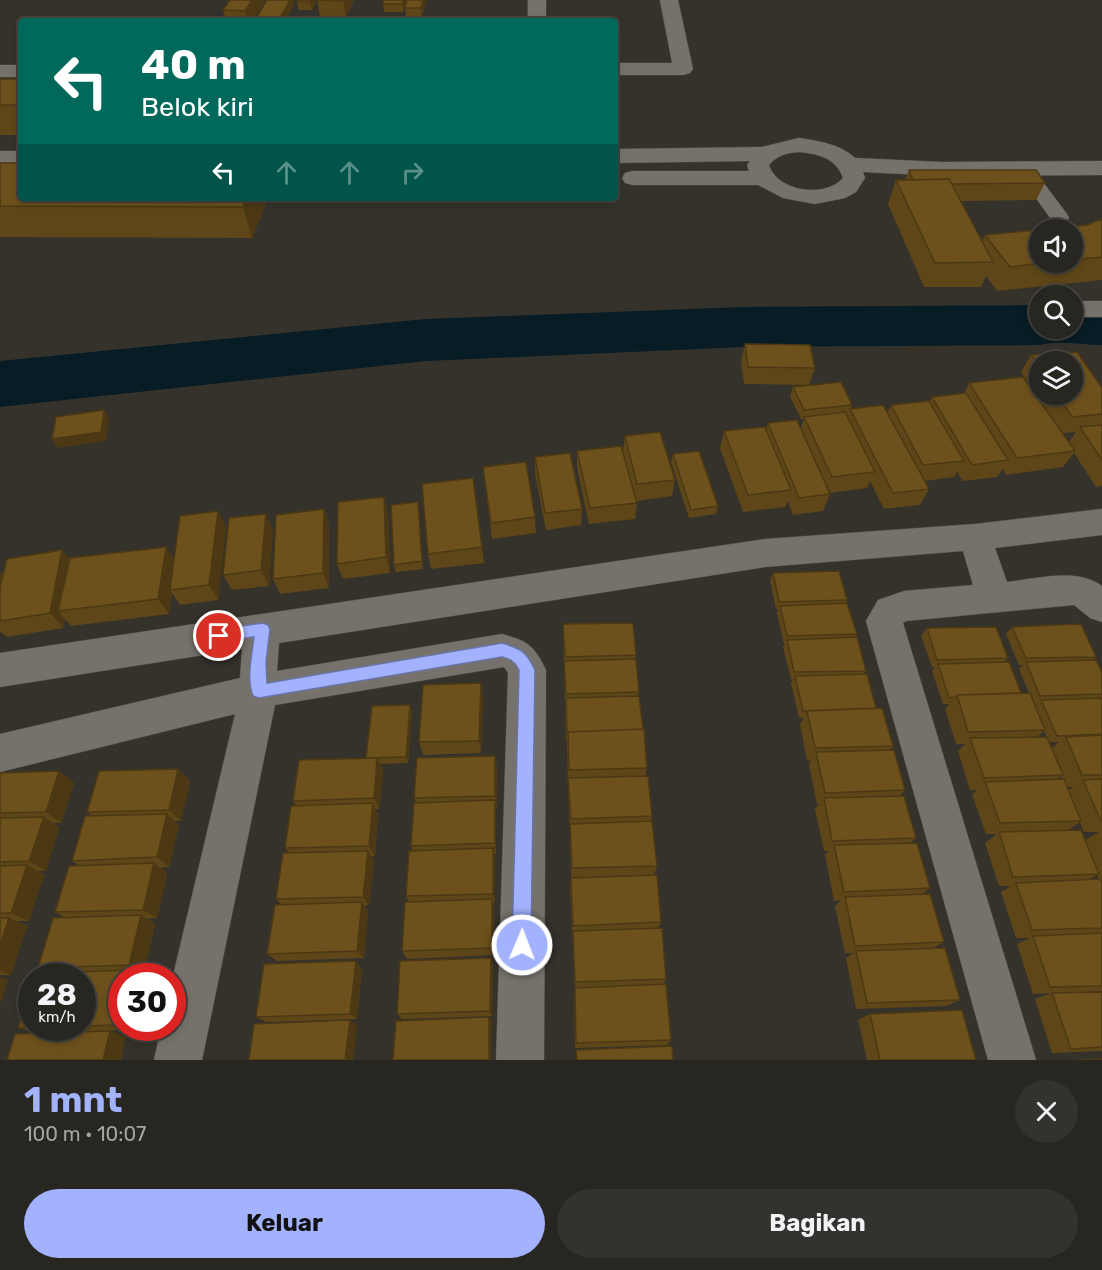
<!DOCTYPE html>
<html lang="id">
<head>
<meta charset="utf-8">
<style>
  body { margin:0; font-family:Rubik,sans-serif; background:#34322e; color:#f1f3f6; height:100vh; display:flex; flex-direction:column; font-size:22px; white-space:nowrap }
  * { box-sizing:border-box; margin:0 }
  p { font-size:20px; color:#a5a5a5 }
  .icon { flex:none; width:33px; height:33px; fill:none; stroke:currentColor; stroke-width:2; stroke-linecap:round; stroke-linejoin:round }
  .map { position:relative; height:1060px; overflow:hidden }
  .sheet { display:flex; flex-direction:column; background:#282621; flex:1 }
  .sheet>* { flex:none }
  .top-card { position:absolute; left:18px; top:18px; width:600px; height:183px; border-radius:6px; box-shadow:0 3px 9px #0003,0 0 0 2px #44433f; background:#00695c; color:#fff; overflow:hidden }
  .buttons { position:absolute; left:1029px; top:219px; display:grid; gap:12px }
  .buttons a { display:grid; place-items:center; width:54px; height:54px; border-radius:50%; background:#282621; box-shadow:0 3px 9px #0003,0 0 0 2px #44433f; font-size:30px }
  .speed { position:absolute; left:18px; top:963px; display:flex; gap:12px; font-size:30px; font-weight:700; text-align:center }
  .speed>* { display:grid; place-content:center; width:78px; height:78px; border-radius:50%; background:#282621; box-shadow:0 3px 9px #0003,0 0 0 2px #44433f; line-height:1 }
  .speed small { font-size:15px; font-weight:400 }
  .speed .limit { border:9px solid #d22; background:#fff; color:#111 }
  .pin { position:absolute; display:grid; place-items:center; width:51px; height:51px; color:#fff; margin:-26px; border:3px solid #fff; border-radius:50%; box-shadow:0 2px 6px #0007 }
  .me { position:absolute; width:66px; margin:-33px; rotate:1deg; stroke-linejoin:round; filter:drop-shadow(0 0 4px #0008) }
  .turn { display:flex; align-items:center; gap:21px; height:126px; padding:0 24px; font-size:27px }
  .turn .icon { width:78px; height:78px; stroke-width:2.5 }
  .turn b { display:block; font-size:42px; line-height:51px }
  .lanes { display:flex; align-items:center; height:57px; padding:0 24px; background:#0003; justify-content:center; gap:30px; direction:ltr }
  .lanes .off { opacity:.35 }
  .round { display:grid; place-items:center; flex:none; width:63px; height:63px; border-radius:32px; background:#34322e }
  .headline { display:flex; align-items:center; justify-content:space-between; height:102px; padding:0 24px }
  h1 { font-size:36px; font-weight:700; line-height:45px; color:#a2b2fd }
  .cta { display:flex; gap:12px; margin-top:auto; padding:12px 24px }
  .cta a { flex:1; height:69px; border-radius:36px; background:#a2b2fd; color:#111; font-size:24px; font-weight:700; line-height:69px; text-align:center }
  .cta a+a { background:#34322e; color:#f1f3f6 }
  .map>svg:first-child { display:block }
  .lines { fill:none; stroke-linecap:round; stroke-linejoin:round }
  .river { fill:#081c25; fill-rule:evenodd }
  .lane-casing { stroke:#524f4a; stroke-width:1 }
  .street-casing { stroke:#524f4a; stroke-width:1 }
  .lane { fill:#76726b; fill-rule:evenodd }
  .street { fill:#76726b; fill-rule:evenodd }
  .wall { fill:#5e4618; fill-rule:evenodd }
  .shaded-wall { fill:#4c3914 }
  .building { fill:#6d511c; stroke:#4c3914; stroke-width:1.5 }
  .route { fill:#a2b2fd; stroke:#6974a4; stroke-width:1.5 }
</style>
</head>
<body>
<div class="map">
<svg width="1102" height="1060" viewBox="0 0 1102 1060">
  <rect width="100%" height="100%" fill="#35322c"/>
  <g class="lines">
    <path class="river" d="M1040 305V328H1072V305H1102V345C1081 345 1059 340 1040 345L743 347 426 361 0 407V361L426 319 743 307Z"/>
    <g class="lane-casing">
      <path id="lane" d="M1024 164 1030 165 1067 214 1069 218 1067 222H1053L1015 169 1018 165Z"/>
    </g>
    <g class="street-casing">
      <path id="street" d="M528 0H546V21H528Z
        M660 0H678L693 69 690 73 683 75H615V63H672Z
        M0 65H21V77H0Z
        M799 138C819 141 840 144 855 158L942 162 1102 161V175L942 176 863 172 865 178 856 192 845 198 815 204 783 198 758 185H633L625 183 622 178 625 173 633 171H749L747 165 750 161 615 163V149L762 147ZM799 152C819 154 836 158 843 178L841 180C822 198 777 191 769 165 778 155 786 153 799 152Z
        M0 151H21V165H0Z
        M1072 301H1102V317H1072Z
        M1102 509V535L995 548 1007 582C1035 579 1077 567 1102 586V622L1090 618 1074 605 906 621 903 623 1036 1060H988L866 621 878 600 904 591 973 585 963 551 765 567 279 643 277 671 502 634C528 641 534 645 546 670L544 1060H496L508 673 504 667 275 705 202 1060H154L161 1028H172V980L235 714 0 772V734L240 678 242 649 0 687V653L765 539 975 524Z"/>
    </g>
    <use href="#lane" class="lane"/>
    <use href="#street" class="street"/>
  </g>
  <path class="wall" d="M230 0H265L252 21H226L223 10Z
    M317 0H354L346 16H320Z
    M406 0 403 12H384L383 4Z
    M407 0H426L422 16H406L405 8Z
    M297 2H316L312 10H299Z
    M294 4 285 21H257L256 18Z
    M0 79H21V135H0Z
    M0 163 21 198H268L252 238 0 237Z
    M909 170 1045 183 1036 200 961 201 982 241 985 235 1087 225 1102 219V280L997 291 986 276 981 287H924L888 204 896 180H905ZM1072 230V262H1040Z
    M745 344 815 368 809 385 744 384 741 361Z
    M1031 355 1102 388V486L1096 487 1074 453 1063 467 1006 475 1003 469 997 477 963 481 957 472 954 477 925 481 929 489 920 505 884 509 870 481 867 488 829 493 830 494 823 511 793 515 788 501 785 507 743 512 720 448 724 431 766 430 768 423 801 428 804 419H801L790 396 793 387 852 405 851 408 888 412 891 405 929 402 932 397 964 394 969 383 1034 392 1021 372ZM1040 362 1072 394H1040ZM1076 432 1069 442 1063 433Z
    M625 436 675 480 672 496 637 501V503L635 519 589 524 577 467V451H623Z
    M673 454 718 506 716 514 689 518 671 462Z
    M535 457 582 509 581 525 546 530 535 474Z
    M483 467 535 517 536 533 492 539Z
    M473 478 484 563 431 569 428 554Z
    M324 509 329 526V588L280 594 273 579Z
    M419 510 423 569 396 572 394 565Z
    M388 513 390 573 343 579 337 564Z
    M226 527 218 600 180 605 172 593 169 614 71 626 65 619 63 628 7 637 0 631V572L3 575 62 550 70 560 166 547 174 560Z
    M273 530 269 586 232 590 223 575Z
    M773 573 847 600 845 604 857 634 855 638 866 671 863 674 876 709 893 746 890 750 905 790 899 796 916 838 910 843 930 888 922 894 944 942 931 949 960 1000 946 1006 856 1009 846 958 854 953H845L835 906 841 900 834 901 825 855 829 851H824L815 809 819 804H817L809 765 811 760 807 761 800 724 804 718H799L791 683 793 679H791L783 647 785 644H784L777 613 778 609H776L770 581Z
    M1012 627 1096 657 1093 660 1102 672V991L1033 994 1017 944 1030 938H1016L1001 892 1011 886H999L985 843 997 834H986L972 794 977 790H970L958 751 965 744H956L945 709 949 704H943L932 671 935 667H932L921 636 927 628 1008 658 1004 662 1021 693H1029L1019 669 1023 665H1019L1006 634ZM1044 731 1047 737H1037ZM1049 742H1059L1052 748ZM1061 776 1063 780H1056ZM1067 787H1074L1068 790ZM1080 822 1084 832H1099L1085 840 1067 831ZM1097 875 1099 879 1088 880Z
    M563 632 636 655 635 659 639 692 638 696 647 768 645 776 652 816 651 821 657 866 654 875 661 922 658 928 666 979 663 984 671 1040 667 1045 575 1048 574 994 575 988 570 887 571 878 570 830 568 789 567 740H566Z
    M481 683 483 697 481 753 423 755 419 742Z
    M412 712 408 763 380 764 383 770 379 809H376L378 814 375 856H371L374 861 369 905 364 906 368 911 364 958 277 961 267 954 282 905 276 899 289 853 285 848 296 805 293 801 366 758Z
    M495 756 497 768V807H496V854H494L495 903H493L494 908V955L407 959 402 951 409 902 406 896 413 851 411 846 416 803 414 798Z
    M178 769 190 781 181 821H174L179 825 169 867 160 868 167 873 157 918 147 919 155 924 144 972H131L128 1030 37 1033 18 1028H82V976L53 973 38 968 65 918 55 912 80 866 72 861 93 816 87 812Z
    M59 771 74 783 61 823H53L59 828 46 871H37L44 875 29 921H16L27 926 11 975H0V773Z
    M493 965 492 1016 402 1019 397 1014Z
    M362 968 357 1019 266 1022 256 1017Z
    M1102 992V1051L1052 1053 1035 999 1052 993Z
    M870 1014 976 1060H867L858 1020Z"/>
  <path class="shaded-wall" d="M252 0H265L252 21H248L245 11Z
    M290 0H294V4L285 21H281L280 18Z
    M311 0H316V2L312 10 310 2Z
    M344 0H354L346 16 343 1Z
    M403 0H406L403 12 402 4Z
    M423 0H426V2L422 16 421 8Z
    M246 198H268L252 238 243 207Z
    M104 410 109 419 106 441 58 448 52 439Z
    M384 497 388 513 390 573 386 557Z
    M418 502 419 510 423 569 422 561Z
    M324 509 329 526V588L323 573Z
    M218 511 226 527 218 600 209 585Z
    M266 514 273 530 269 586 261 570Z
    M166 547 176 563 170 590 172 593 169 614 158 599Z
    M62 550 75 566 58 611 65 619 63 628 50 613Z
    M0 572 6 579 0 604Z
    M481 683 483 697 481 753 479 741Z
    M410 705 412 712 408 763 406 757Z
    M495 756 497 768V807L495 796Z
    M377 758 383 770 379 809 374 798Z
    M178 769 190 781 181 821 169 810Z
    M59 771 74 783 61 823 46 812Z
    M495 800 496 811V854L495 843Z
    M373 803 378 814 375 856 369 846Z
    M167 814 179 825 169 867 157 857Z
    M44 817 59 828 46 871 29 861Z
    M493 848 495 858V903L493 894Z
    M368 851 374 861 369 905 363 897Z
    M154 863 167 873 157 918 143 910Z
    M27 865 44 875 29 921 11 913Z
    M492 899 494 908V955L492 948Z
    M362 902 368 911 364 958 357 951Z
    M141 915 155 924 144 972 129 965Z
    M9 918 27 926 11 975 0 971V945Z
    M491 958 493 965 492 1016 490 1011Z
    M356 961 362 968 357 1019 350 1014Z
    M126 970 140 976H125Z
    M0 977 8 980 0 1005Z
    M122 990V1028H129L128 1030 112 1025Z
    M489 1017 492 1022 491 1060H489Z
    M350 1020 357 1025 353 1060H345Z
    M110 1031 126 1036 121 1060H103Z"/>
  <path class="building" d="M230 0H252L245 11 223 10Z
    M267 0H290L280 18H256Z
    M298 0H311L310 2H297Z
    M317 0H344L343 1Z
    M384 0H403L402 4H383Z
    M407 0H423L421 8H405Z
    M0 79H21V105H0Z
    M0 163H21V198H246L243 207 0 206Z
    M909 170H1036L1045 183 952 184 949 179 913 180Z
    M949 179 993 262 935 263 896 180Z
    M1102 219V257L1072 260V230H1040V262H1050L1010 267 985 235 1087 225Z
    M745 344 810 345 815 368 748 367Z
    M1077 352 1102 388V414L1072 417 1057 394H1072V362H1040V367L1031 355Z
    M1023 377 1075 451 1017 458 969 383Z
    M841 382 852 405 804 410 793 387Z
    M966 393 1008 460 972 465 932 397Z
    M929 401 964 461 923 465 891 405Z
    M883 405 929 489 893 493 850 409Z
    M104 410 101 432 52 439 56 417Z
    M845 412 875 472 832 477 804 417Z
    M797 420 830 494 799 498 768 423Z
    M1102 425V460L1080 427Z
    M765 427 791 490 748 495 724 431Z
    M660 432 675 480 637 484 625 436Z
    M621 446 637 503 590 508 577 451Z
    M699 451 718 506 691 510 673 454Z
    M570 453 582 509 545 513 535 457Z
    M526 462 535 517 491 523 483 467Z
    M473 478 482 547 428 554 422 484Z
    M384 497 386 557 337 564 338 502Z
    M418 502 422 561 394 565 391 505Z
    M324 509 323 573 273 579 276 515Z
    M218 511 209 585 170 590 180 516Z
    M266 514 261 570 223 575 229 518Z
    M166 547 158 599 58 611 70 558Z
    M62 550 50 613 0 621V587L7 559Z
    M839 571 847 600 779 602 773 573Z
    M847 603 857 634 787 636 780 606Z
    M633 623 636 655 565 657 563 624Z
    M1081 624 1096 657 1026 658 1012 627Z
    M996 627 1008 658 937 660 927 628Z
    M857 637 866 671 794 672 787 640Z
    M636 659 639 692 566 694 564 661Z
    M1096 660 1102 672V694L1040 696 1026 662Z
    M1009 662 1021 693 957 695 955 697 949 698 938 664Z
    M867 674 876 708 803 711 795 676Z
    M481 683 479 741 419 742 423 685Z
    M1030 693 1045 730 968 732 957 695Z
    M639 696 643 729 568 732V734H567L566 698Z
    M1102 698V734L1057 736 1041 700Z
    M410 705 406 757 366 758 372 706Z
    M882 708 893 746 815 748 807 711Z
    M644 729 647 768 569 770 568 732Z
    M1102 735V775H1082L1066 737Z
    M1047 737 1063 775 984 778 970 738Z
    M894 750 905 790 825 793 816 752Z
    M495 756V796L414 798 417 758Z
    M377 758 374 798 293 801 299 760Z
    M178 769 169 810 87 812 99 771Z
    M59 771 46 812 0 813V773Z
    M648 776 652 816 571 819 568 778Z
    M1064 779 1081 821 1000 823 985 782Z
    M1102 779V821H1101L1083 780Z
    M904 796 916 838 832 841 824 798Z
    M495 800V843L411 846 414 803Z
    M373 803 369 846 285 848 291 806Z
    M167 814 157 857 72 861 85 816Z
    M44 817 29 861 0 862V818Z
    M652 821 657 866 572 868 570 824Z
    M1081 830 1099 874 1013 877 999 832Z
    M917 843 930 888 844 892 834 845Z
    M493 848V894L406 896 409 851Z
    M368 851 363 897 276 899 283 853Z
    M154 863 143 910 55 912 69 866Z
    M27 865 11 913H0V866Z
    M657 875 661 922 573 926 571 878Z
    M1100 879 1102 884V928L1032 930 1016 883Z
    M930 894 944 942 855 946 845 897Z
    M492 899V948L402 951 405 902Z
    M362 902 357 951 267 954 275 905Z
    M141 915 129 965 38 968 53 918Z
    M0 918H9L0 945Z
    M662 928 666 979 575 982 573 931Z
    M1102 933V986L1050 987 1033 936Z
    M945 948 960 1000 867 1003 856 951Z
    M491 958 490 1011 397 1014 400 961Z
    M356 961 350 1014 256 1017 264 964Z
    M126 970 125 976H122V990L112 1025 82 1026V976H33L34 974Z
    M32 982V1027L18 1028Z
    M666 984 671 1040 576 1043 575 988Z
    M1102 992V1047L1071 1049 1052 993Z
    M962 1010 976 1060H880L870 1014Z
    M489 1017V1060H393L396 1021Z
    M350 1020 345 1060H249L254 1024Z
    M110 1031 103 1060H7L15 1034Z
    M672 1046 673 1060H577L576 1050Z
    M1102 1059V1060H1078Z"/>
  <path class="route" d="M263 623 268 625 270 629 266 662 267 683 502 643C522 649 526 651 535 670L531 945 528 952 522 955 515 952 512 945 519 670C515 662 511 659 502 657L259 698 253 696C246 679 252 654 254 637L219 642 214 640 212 636 214 631 219 629Z"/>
</svg>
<div class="buttons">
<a><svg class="icon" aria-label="sound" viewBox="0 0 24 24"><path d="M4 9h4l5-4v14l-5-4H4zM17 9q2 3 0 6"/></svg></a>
<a><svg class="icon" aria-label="search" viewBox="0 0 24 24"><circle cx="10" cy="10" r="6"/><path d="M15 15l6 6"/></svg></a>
<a><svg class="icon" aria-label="layers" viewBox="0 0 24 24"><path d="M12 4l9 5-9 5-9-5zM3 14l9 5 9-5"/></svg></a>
</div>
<div class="speed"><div>28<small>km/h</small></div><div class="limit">30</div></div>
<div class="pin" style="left:219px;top:636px;background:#d93025"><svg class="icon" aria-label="arrive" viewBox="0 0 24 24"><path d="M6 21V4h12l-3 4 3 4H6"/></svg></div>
<svg class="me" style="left:522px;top:945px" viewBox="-20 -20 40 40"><circle r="17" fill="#a2b2fd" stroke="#fff" stroke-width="3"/><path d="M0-11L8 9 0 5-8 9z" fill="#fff"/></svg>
<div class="top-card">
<div class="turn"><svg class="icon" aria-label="left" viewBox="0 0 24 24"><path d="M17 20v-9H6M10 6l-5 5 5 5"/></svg><div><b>40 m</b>Belok kiri</div></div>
<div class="lanes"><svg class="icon" aria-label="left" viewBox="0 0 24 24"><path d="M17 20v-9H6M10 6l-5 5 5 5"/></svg><svg class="icon off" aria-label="ahead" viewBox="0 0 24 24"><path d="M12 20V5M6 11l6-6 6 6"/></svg><svg class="icon off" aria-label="ahead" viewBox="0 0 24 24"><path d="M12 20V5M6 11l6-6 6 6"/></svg><svg class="icon off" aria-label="right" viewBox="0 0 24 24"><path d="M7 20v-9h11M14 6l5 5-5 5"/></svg></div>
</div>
</div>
<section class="sheet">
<div class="headline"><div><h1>1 mnt</h1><p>100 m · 10:07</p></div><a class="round"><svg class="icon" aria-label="close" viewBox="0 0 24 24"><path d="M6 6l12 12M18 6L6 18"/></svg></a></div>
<div class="cta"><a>Keluar</a><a>Bagikan</a></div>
</section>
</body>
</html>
